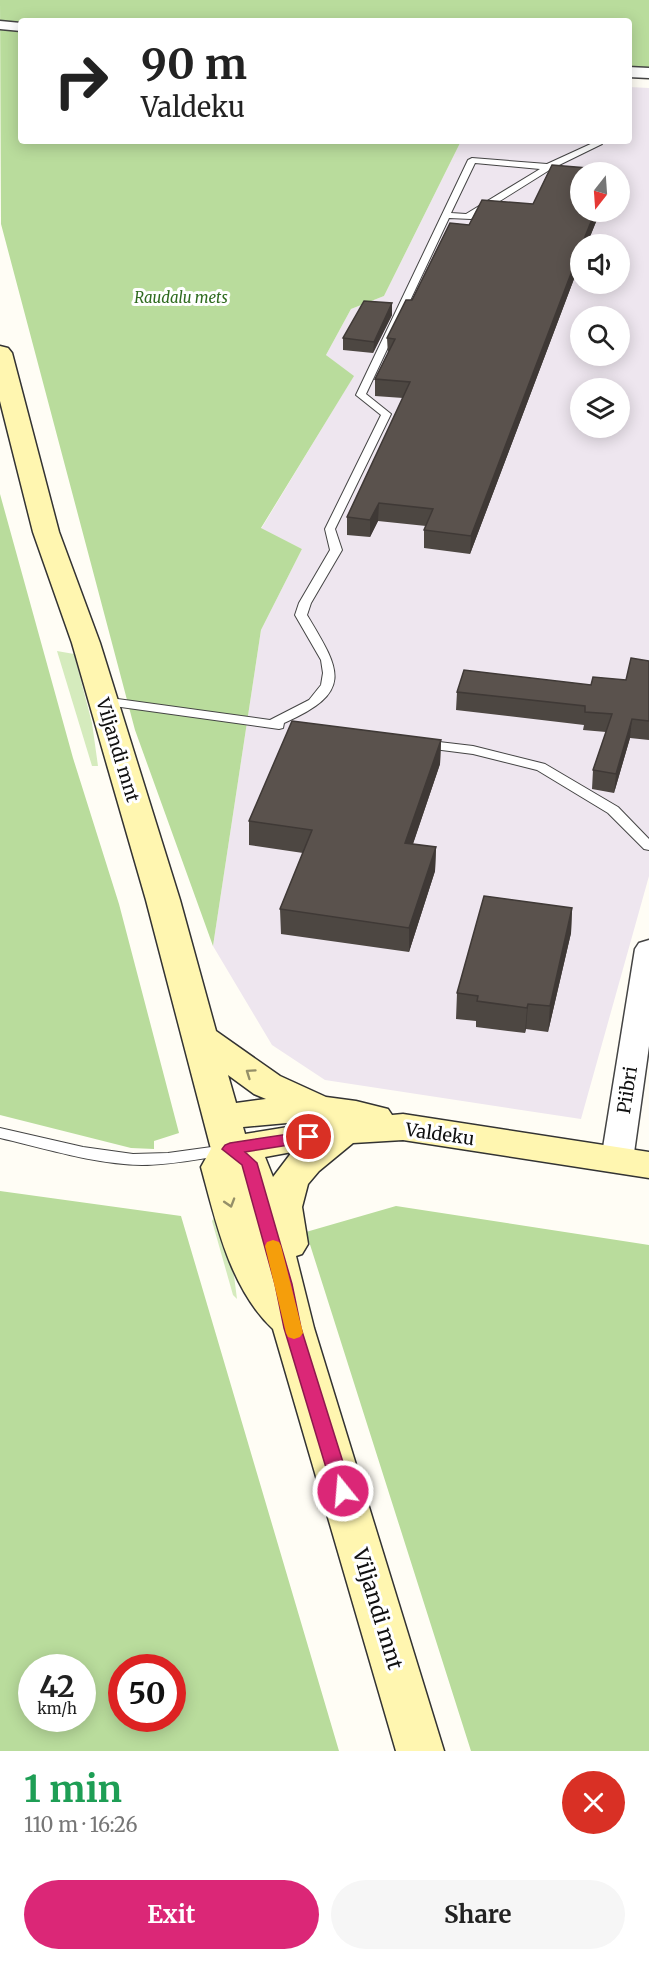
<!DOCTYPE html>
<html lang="en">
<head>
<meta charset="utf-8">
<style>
  body { margin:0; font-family:Merriweather,serif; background:#f6f6f6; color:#222; height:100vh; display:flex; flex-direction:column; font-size:22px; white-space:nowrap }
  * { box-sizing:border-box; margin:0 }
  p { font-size:20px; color:#767676 }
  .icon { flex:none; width:33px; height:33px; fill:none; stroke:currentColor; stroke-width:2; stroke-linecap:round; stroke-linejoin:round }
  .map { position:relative; height:1751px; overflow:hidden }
  .side { display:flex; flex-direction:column; background:#fff; flex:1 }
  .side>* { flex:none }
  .hud { position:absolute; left:18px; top:18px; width:614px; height:126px; border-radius:6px; box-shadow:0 3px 15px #0003; background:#fff; color:#222; overflow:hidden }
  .needle { width:39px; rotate:197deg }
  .controls { position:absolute; left:570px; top:162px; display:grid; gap:12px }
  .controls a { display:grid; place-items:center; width:60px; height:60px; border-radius:50%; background:#fff; box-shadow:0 3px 15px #0003; font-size:30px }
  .speed { position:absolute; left:18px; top:1654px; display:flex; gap:12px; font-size:30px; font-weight:700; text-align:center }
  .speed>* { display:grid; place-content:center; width:78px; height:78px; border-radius:50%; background:#fff; box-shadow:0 3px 15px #0003; line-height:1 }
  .speed small { font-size:15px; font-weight:400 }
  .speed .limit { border:9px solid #d22; background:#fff; color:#111 }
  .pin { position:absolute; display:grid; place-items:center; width:51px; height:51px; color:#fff; margin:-26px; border:3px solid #fff; border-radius:50%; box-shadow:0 2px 6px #0007 }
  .me { position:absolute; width:66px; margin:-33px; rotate:343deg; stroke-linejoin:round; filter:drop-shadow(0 0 4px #0008) }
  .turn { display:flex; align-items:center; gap:21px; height:126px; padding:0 24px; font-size:27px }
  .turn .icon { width:78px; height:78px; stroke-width:2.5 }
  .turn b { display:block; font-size:42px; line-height:51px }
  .round { display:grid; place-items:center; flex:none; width:63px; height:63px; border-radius:32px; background:#f6f6f6 }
  .summary { display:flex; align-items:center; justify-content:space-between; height:102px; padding:0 24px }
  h1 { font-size:36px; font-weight:700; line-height:45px; color:#1e9e55 }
  .button { display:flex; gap:12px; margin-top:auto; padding:12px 24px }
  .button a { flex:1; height:69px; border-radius:36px; background:#db2777; color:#fff; font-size:24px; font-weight:700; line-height:69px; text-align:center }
  .button a+a { background:#f6f6f6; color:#222 }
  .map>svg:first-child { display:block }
  .industrial { fill:#eee6ef; fill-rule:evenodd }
  .green { fill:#d5ebbd }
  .forest { fill:#b9dc9c; fill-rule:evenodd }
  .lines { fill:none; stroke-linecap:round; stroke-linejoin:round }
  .lane-casing { stroke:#444; stroke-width:2 }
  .street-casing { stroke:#444; stroke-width:3 }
  .secondary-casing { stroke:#333; stroke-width:3 }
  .lane { fill:#fff; fill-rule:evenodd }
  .street { fill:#fff; fill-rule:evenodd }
  .secondary { fill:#fff6b0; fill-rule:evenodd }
  .wall { fill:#4d4742 }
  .shaded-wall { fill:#3f3936 }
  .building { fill:#5a524d; stroke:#3f3936; stroke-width:1.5 }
  .oneway { stroke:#948f68 }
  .route { fill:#db2777; stroke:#8e194d; stroke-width:1.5 }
  .slow { fill:#f59e0b }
  .labels { text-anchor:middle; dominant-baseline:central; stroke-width:6; stroke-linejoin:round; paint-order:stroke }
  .far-park-label { font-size:15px; font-style:italic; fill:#2f6b1f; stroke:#fff }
  .street-label { font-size:18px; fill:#111; stroke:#fff }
  .near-street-label { font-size:21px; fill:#111; stroke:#fff }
</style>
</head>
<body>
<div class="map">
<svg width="649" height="1751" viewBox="0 0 649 1751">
  <rect width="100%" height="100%" fill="#fffdf5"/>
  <path class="industrial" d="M629 87 649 88V876L581 1119 325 1080 272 1045 213 946 261 630 302 549 261 529 353 377 326 355 351 309 384 296 461 141H628ZM580 172H620V212H580ZM580 244H620V284H580ZM580 316H620V356H580ZM580 388H620V428H580Z"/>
  <path class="green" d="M57 651 74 654 92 723 98 766H92Z
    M216 1214 231 1252 237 1299 233 1295 212 1221Z"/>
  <path class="forest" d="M0 0H649V74H629L628 21H21V141H461L384 296 351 309 326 355 354 376 261 528 302 549 261 630 213 946 135 730 1 224Z
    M0 494 73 758 119 904 179 1133 154 1141V1149L131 1148 0 1115Z
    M0 1191 181 1216 339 1751H0ZM32 1668H82V1719H32ZM122 1668H172V1719H122Z
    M396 1206 649 1245V1751H471L306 1232Z"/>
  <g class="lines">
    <g class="lane-casing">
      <path id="lane" d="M595 142 602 144 551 169 471 219 449 218 366 394 391 414 335 529 342 550 311 603 307 615C340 670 355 692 284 723L283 728 279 729 99 704 97 701 99 698 103 697 270 720 309 700 321 685 323 673 321 660 295 615 299 603 330 550 325 529 381 415 356 395 468 160 472 158 547 164ZM475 163 540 169 466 214 451 213Z
        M422 740 473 746 545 764 618 807 649 839V850L644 849 608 813 537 770 473 754 418 747 416 744 418 741Z
        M0 1128 83 1147 133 1154 168 1153 226 1145 231 1146 234 1150 231 1154 226 1155C198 1159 170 1165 142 1165 94 1164 47 1149 0 1138Z"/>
    </g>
    <g class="street-casing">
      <path id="street" d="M0 21 21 23V31L0 29Z
        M628 67 649 68V78L628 77Z
        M649 940V1046L633 1160 628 1168 617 1171 606 1168 601 1160 635 949 639 943Z"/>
    </g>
    <g class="secondary-casing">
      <path id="secondary" d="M0 346 8 348 12 353 59 532 100 643 180 900 216 1031 280 1076 326 1097 356 1101 388 1109 392 1115 403 1114 649 1152V1178L403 1140 353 1143 319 1171 308 1184 302 1207 308 1244 302 1254 296 1256 314 1328 444 1751H396L273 1329C230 1289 216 1222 201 1167L211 1149 146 900 107 765 72 643 33 532 0 401ZM228 1075 254 1094 266 1099 236 1103ZM298 1122H319L245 1134 243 1127ZM292 1152 273 1177 265 1157Z"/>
    </g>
    <use href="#lane" class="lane"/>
    <use href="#street" class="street"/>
    <use href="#secondary" class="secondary"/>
  </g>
  <path class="wall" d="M552 165 611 170V172H580V212H600L587 244H580V263L470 554 424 548V530L426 526 378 521 370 537 347 535V517L403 398 375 396V379L388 355 387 338 406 300H412L450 223 469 225 482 200 533 204Z
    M392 303V315L373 353 343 350V338Z
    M649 661V740L630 738 614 793 592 789 593 770 606 732 583 730 584 725 456 710 457 692 591 685 626 680Z
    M441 740 440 764 413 844 436 847 435 871 409 952 281 934 280 909 303 853 249 845V821Z
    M572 908 571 933 548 1032 526 1029 525 1033 476 1027V1021L456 1019 457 993Z"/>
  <path class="shaded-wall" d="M595 212H600L587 244H582Z
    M580 250V263L470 554 471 536Z
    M392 303V315L373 353 374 342Z
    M379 503 378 521 370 537V520Z
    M632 719 630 738 614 793 616 774Z
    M441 740 440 764 405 867V843Z
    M436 847 435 871 409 952V928Z
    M572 908 571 933 548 1032 550 1006Z
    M528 1004 526 1029 525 1033 527 1008Z"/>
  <path class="building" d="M552 165 611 170 610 172H580V212H595L582 244H580V250L471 536 424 530 433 509 379 503 370 520 347 517 410 382 375 379 395 339 387 338 406 300H412L450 223 469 225 482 200 533 204Z
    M364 301 392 303 374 342 343 338Z
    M631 658 649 661V721L632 719 616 774 593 770 612 714 585 712V706L457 692 464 670 591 685 593 677 626 680Z
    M292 721 441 740 405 843 436 847 409 928 280 909 312 830 249 821Z
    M484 896 572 908 550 1006 528 1004 527 1008 477 1001 478 996 457 993Z"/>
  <defs><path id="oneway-chevron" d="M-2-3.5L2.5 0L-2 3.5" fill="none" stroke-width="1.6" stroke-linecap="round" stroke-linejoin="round" transform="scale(1.5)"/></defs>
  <g class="oneway">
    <use href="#oneway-chevron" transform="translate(250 1073) rotate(-145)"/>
    <use href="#oneway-chevron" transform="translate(230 1203) rotate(73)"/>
  </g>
  <path class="route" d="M309 1131 314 1133 316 1137 314 1141 245 1152 257 1163 292 1284 301 1328 352 1491 349 1496 343 1498 336 1496 333 1491 284 1328 275 1284 242 1165 222 1149 225 1145 230 1143Z"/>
  <path class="slow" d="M273 1240 279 1242 281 1246 303 1333 300 1337 294 1339 288 1337 286 1333 265 1246 267 1242Z"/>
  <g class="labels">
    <g class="far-park-label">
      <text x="181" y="297">Raudalu mets</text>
    </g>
    <g class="street-label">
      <text transform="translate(118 750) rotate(73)">Viljandi mnt</text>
      <text transform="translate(627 1090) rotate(-81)">Piibri</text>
      <text transform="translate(440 1134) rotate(8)">Valdeku</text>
    </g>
    <g class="near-street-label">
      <text transform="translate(378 1609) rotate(73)">Viljandi mnt</text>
    </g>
  </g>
</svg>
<div class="controls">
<a><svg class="needle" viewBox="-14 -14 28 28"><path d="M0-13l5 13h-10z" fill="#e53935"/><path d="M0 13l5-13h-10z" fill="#767676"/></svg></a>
<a><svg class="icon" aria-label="sound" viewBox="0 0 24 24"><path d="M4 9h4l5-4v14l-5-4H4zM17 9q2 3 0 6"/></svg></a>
<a><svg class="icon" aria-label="search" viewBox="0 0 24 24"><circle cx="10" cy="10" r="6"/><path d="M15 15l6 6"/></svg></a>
<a><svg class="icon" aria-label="layers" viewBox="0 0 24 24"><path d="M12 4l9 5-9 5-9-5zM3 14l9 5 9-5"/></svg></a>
</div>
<div class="speed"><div>42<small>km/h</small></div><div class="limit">50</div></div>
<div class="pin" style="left:309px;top:1137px;background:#d93025"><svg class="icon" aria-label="arrive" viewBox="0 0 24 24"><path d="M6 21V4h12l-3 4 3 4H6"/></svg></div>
<svg class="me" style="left:343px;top:1491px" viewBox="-20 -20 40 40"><circle r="17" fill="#db2777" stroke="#fff" stroke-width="3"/><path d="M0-11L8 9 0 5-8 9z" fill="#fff"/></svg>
<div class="hud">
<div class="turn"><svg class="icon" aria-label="right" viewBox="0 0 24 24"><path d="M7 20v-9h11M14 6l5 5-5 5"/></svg><div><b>90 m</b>Valdeku</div></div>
</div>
</div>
<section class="side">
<div class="summary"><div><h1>1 min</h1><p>110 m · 16:26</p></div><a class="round" style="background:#d93025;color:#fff"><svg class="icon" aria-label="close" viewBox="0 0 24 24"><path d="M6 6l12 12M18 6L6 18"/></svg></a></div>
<div class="button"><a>Exit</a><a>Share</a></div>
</section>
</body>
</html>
